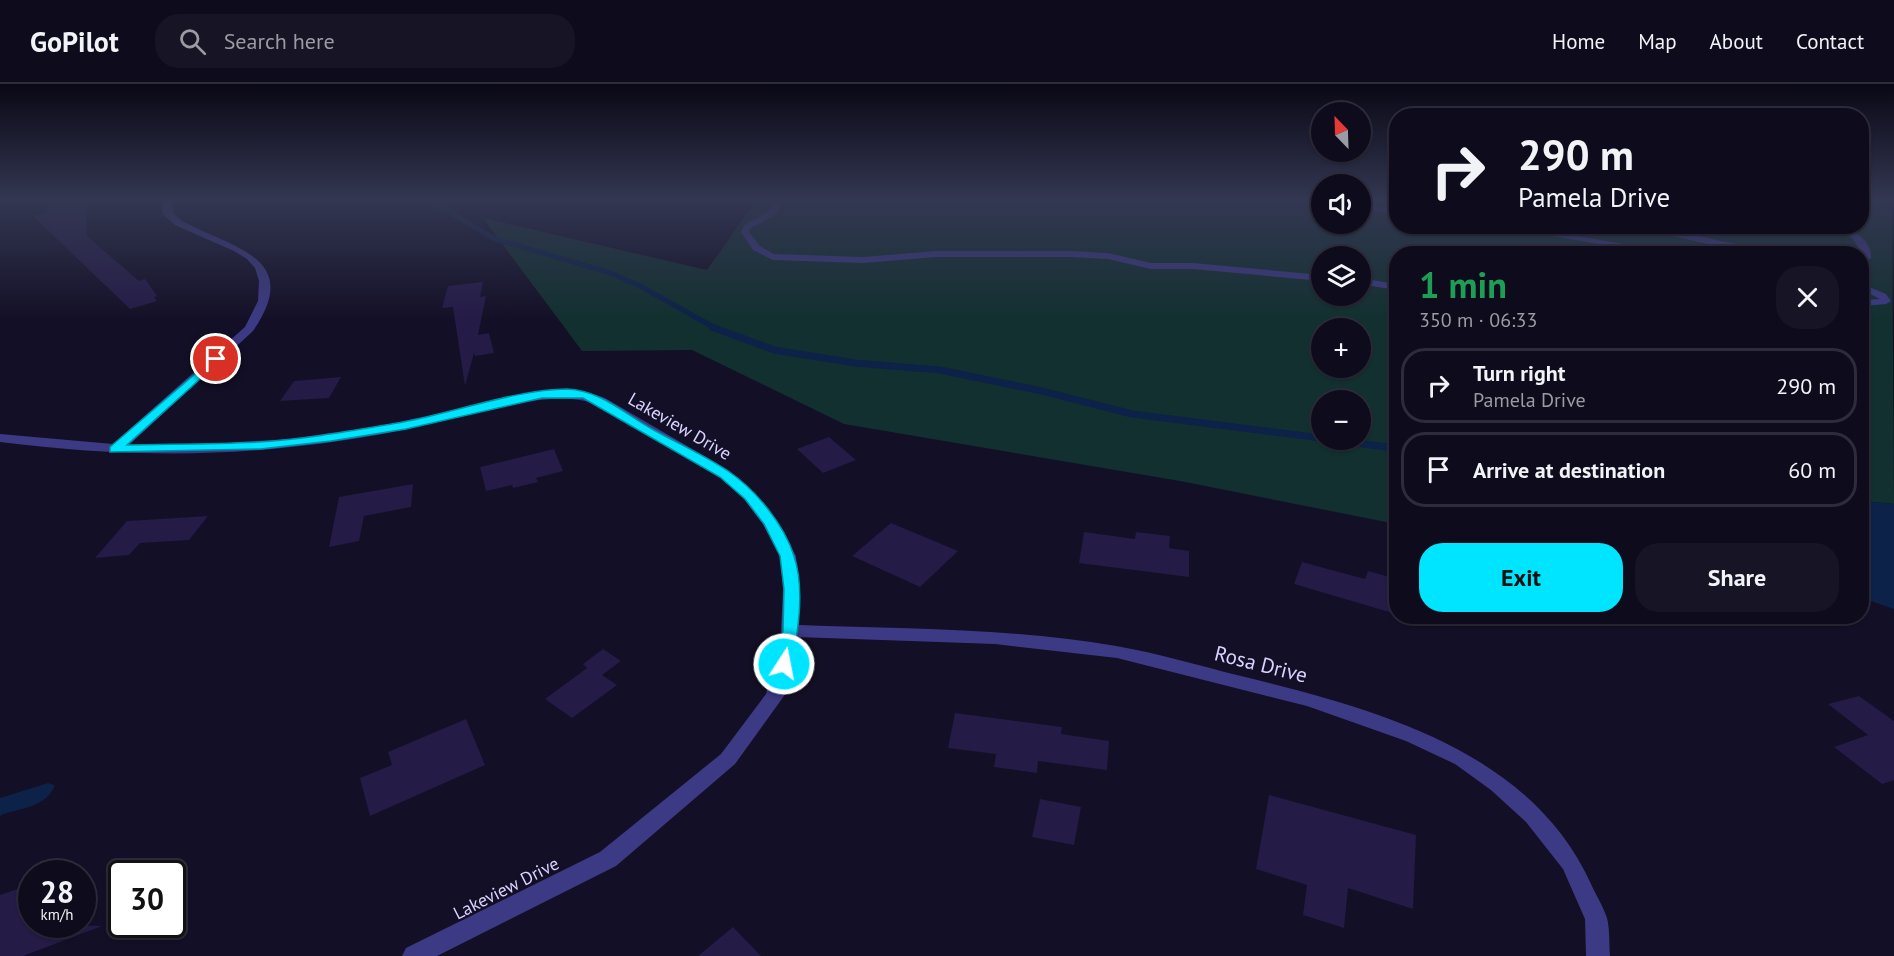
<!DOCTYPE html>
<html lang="en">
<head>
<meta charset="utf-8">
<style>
  body { margin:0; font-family:"PT Sans",sans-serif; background:#171425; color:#f1f3f6; height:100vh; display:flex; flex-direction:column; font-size:22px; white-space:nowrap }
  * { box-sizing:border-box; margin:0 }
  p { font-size:20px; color:#9b9ba3 }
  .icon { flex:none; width:33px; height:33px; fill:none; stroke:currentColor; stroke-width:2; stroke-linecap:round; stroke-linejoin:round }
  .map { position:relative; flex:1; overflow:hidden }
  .sheet { position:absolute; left:1389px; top:162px; width:480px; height:378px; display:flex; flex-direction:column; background:#0e0b1c; border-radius:24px; box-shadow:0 2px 4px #0004,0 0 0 2px #2e2b3b }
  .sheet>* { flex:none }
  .banner { position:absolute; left:1389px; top:24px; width:480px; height:126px; border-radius:24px; box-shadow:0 2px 4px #0004,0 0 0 2px #2e2b3b; background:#0e0b1c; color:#f1f3f6; overflow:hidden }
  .needle { width:39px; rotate:337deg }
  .tools { position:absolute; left:1311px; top:18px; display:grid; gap:12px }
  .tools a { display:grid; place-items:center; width:60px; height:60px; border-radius:50%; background:#0e0b1c; box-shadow:0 2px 4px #0004,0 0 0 2px #2e2b3b; font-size:30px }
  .speed { position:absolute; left:18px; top:776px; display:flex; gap:12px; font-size:30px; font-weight:700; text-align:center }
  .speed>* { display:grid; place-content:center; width:78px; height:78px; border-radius:50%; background:#0e0b1c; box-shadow:0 2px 4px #0004,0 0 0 2px #2e2b3b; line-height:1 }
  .speed small { font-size:15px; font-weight:400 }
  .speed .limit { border:3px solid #111; border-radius:9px; background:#fff; color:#111 }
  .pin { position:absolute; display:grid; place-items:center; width:51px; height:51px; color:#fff; margin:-26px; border:3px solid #fff; border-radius:50%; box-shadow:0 2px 6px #0007 }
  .me { position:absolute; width:66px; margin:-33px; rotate:11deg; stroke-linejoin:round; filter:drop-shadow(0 0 4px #0008) }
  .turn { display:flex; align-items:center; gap:21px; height:126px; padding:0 30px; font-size:27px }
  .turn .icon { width:78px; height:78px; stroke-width:2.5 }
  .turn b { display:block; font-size:42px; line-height:51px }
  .round { display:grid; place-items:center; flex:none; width:63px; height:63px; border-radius:24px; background:#171425 }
  .summary { display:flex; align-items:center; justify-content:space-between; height:102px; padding:0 30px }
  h1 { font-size:36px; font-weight:600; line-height:45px; color:#1e9e55 }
  .action { display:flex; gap:12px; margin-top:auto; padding:12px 30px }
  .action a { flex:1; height:69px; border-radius:24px; background:#00e5ff; color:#111; font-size:24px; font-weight:600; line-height:69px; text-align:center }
  .action a+a { background:#171425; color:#f1f3f6 }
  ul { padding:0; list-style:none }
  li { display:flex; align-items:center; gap:18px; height:75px; margin:0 12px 9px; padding:0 18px; border:3px solid #2e2b3b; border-radius:24px }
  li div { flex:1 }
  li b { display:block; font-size:22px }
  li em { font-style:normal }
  header { display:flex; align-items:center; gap:36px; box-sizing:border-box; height:84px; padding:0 30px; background:#0e0b1c; border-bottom:2px solid #2e2b3b }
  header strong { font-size:28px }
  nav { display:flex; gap:33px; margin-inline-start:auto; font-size:21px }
  .search { width:420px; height:54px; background:#171425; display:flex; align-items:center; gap:15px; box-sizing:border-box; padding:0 21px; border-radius:24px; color:#9b9ba3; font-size:22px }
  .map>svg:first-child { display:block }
  .green { fill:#12302f; fill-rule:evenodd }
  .water { fill:#0c2248 }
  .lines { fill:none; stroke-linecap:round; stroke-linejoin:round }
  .stream-far1 { stroke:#0c2248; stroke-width:5 }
  .stream { stroke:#0c2248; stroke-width:7 }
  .building { fill:#241b47 }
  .lane { fill:#3d3a85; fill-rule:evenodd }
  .street { fill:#3d3a85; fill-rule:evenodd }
  .route { fill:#00e5ff; stroke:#0095a6; stroke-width:1.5 }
  .labels { text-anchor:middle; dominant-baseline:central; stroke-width:4.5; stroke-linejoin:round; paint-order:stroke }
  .street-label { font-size:18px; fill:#d9d4ff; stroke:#130f26 }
  .near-street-label { font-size:21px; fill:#d9d4ff; stroke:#130f26 }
</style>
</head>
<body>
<header>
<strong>GoPilot</strong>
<div class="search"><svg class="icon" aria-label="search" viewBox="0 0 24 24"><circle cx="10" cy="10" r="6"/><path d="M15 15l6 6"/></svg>Search here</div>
<nav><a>Home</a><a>Map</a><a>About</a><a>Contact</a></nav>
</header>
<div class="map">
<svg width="1894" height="872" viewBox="0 0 1894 872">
  <rect width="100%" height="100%" fill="#130f26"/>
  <path class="green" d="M757 115H1321L1322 140H1360L1361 115H1396V142H1862V115L1892 117 1894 420 1862 417V170H1396V440L1180 397 844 340 692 266 582 267 483 134 707 186ZM1322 172H1360V212H1322ZM1322 244H1360V284H1322ZM1322 316H1360V356H1322Z"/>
  <path class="water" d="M1862 417 1894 420V525L1862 514Z
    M48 699 55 701C47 723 21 724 1 731L0 734V714Z"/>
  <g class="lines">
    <path class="stream-far1" d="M427 115 495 155 611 189 642 203 715 244"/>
    <path class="stream" d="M712 243 774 266 855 279 940 286 1042 307 1132 330 1322 354
      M1330 356 1396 364"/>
  </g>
  <path class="building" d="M77 116V123L86 122 87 152 139 197 145 195 157 212 154 213 157 217 130 225 33 132 45 130 46 122Z
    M483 198 480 213 486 212 478 251 489 249 494 269 475 272 474 269 465 302 453 223 442 224 448 202Z
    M341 293 329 314 280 317 294 297Z
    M829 353 856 376 823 389 797 365Z
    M554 365 563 387 536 394 538 398 513 404 512 401 486 407 480 383Z
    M413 400 411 423 364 432 359 457 329 463 339 413Z
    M208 432 189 456 140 459 129 471 95 474 127 437Z
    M891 439 958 467 920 503 852 472Z
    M1084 448 1135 455 1136 448 1170 452 1169 464 1189 467V493L1079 479Z
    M1302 478 1365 495 1368 487 1393 494 1391 502 1396 504V530L1294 500Z
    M603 565 621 577 602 591 617 601 572 634 545 615 587 584 583 580Z
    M1859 612 1894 637V696L1882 700 1834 663 1868 651 1828 620Z
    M955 629 1062 643 1061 650 1109 657 1107 686 1038 677 1037 689 994 683 996 670 948 664Z
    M466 635 485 681 370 732 360 694 392 681 388 668Z
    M1269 711 1416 751 1413 825 1348 804 1344 844 1303 831 1307 801 1256 785Z
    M1040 715 1081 723 1074 761 1032 753Z
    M32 800V840L102 842 23 872H0V811Z
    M733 843 761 872H698Z"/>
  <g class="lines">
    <path class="lane" d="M779 115H788L773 132 751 144 749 148 760 162 774 170 863 173 936 167H1070L1108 169 1151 179H1193L1322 191V197L1193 185H1151L1108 175 1070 173H936L863 179 773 176 753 166 741 148 744 141 767 128Z
      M1077 115H1132L1128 117H1081Z
      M1299 115H1322V119Z
      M1360 120 1396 126V130L1360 125Z
      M1496 142H1519L1680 170H1656Z
      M1604 142H1637L1673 146 1725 158 1798 170H1770L1725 164 1673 152Z
      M1832 142C1848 142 1873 155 1871 174L1862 178 1863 171 1853 155Z
      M1360 194 1396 200V206L1360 200Z
      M1862 200 1886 210 1891 217 1886 220 1862 222V216L1880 215 1862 206Z"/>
    <path class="street" d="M162 115H172L173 129 182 137C232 164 304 173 253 247L129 361H193L290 355 386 341 542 307 571 306 590 309 605 314 730 387 754 409 778 439 796 472 799 505V541C904 545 1011 544 1116 562 1158 569 1200 582 1241 592 1372 624 1530 665 1591 800 1596 811 1603 822 1607 834 1610 846 1609 860 1610 872H1586L1585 835 1563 785 1526 738 1491 706 1455 680 1406 657 1307 622 1117 574 995 560 797 553 784 612 735 680 616 782 437 872H402L406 864 600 768 721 670 766 610 781 547 783 505 780 472 763 440 744 415 720 393 595 320C551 302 456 335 408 345 369 353 330 359 291 363 193 374 97 370 0 358V350L113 360 245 243 258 217 259 197 255 184 247 175 234 167 175 141 163 130Z"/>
  </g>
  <linearGradient id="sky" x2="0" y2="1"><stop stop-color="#0a0815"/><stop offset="0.49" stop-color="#333752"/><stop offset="1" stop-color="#333752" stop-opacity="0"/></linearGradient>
  <rect width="1894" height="237" fill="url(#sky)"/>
  <path class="route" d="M216 272 220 273V277L127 361C171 360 215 360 259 358 307 355 355 346 403 338 453 329 518 305 567 305 600 306 625 330 652 345 677 359 704 371 728 387 755 405 784 440 794 472 805 505 798 547 792 580L784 586 776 580 783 547 784 505 780 472 764 440 745 415 720 393 583 314H542L406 345 331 357 260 365 110 368V363Z"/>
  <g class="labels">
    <g class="street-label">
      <text transform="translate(680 342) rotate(30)">Lakeview Drive</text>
      <text transform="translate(506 804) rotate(-27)">Lakeview Drive</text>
    </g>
    <g class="near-street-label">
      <text transform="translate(1261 580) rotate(14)">Rosa Drive</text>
    </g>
  </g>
</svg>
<div class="tools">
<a><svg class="needle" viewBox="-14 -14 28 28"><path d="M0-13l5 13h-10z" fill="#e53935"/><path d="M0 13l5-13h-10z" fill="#9b9ba3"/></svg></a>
<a><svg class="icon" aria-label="sound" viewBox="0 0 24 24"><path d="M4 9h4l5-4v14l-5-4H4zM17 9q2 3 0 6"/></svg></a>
<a><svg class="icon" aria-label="layers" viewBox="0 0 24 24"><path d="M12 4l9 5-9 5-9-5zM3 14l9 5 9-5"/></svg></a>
<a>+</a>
<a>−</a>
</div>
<div class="speed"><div>28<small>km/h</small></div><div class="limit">30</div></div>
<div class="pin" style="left:216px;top:275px;background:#d93025"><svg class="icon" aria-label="arrive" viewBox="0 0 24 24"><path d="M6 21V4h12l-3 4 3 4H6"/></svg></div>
<svg class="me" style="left:784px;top:580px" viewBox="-20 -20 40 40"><circle r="17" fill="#00e5ff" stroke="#fff" stroke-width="3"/><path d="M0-11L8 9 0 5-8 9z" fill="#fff"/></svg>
<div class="banner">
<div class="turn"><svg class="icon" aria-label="right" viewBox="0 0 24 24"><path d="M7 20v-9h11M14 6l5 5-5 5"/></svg><div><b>290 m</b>Pamela Drive</div></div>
</div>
<section class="sheet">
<div class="summary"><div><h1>1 min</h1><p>350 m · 06:33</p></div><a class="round"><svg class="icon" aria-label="close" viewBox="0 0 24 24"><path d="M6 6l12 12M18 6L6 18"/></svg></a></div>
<ul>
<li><svg class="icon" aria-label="right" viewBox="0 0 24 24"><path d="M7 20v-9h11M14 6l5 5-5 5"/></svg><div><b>Turn right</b><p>Pamela Drive</p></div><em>290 m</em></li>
<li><svg class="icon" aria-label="arrive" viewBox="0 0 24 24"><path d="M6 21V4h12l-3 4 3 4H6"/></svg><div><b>Arrive at destination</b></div><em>60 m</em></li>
</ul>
<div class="action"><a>Exit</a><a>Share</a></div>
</section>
</div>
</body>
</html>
